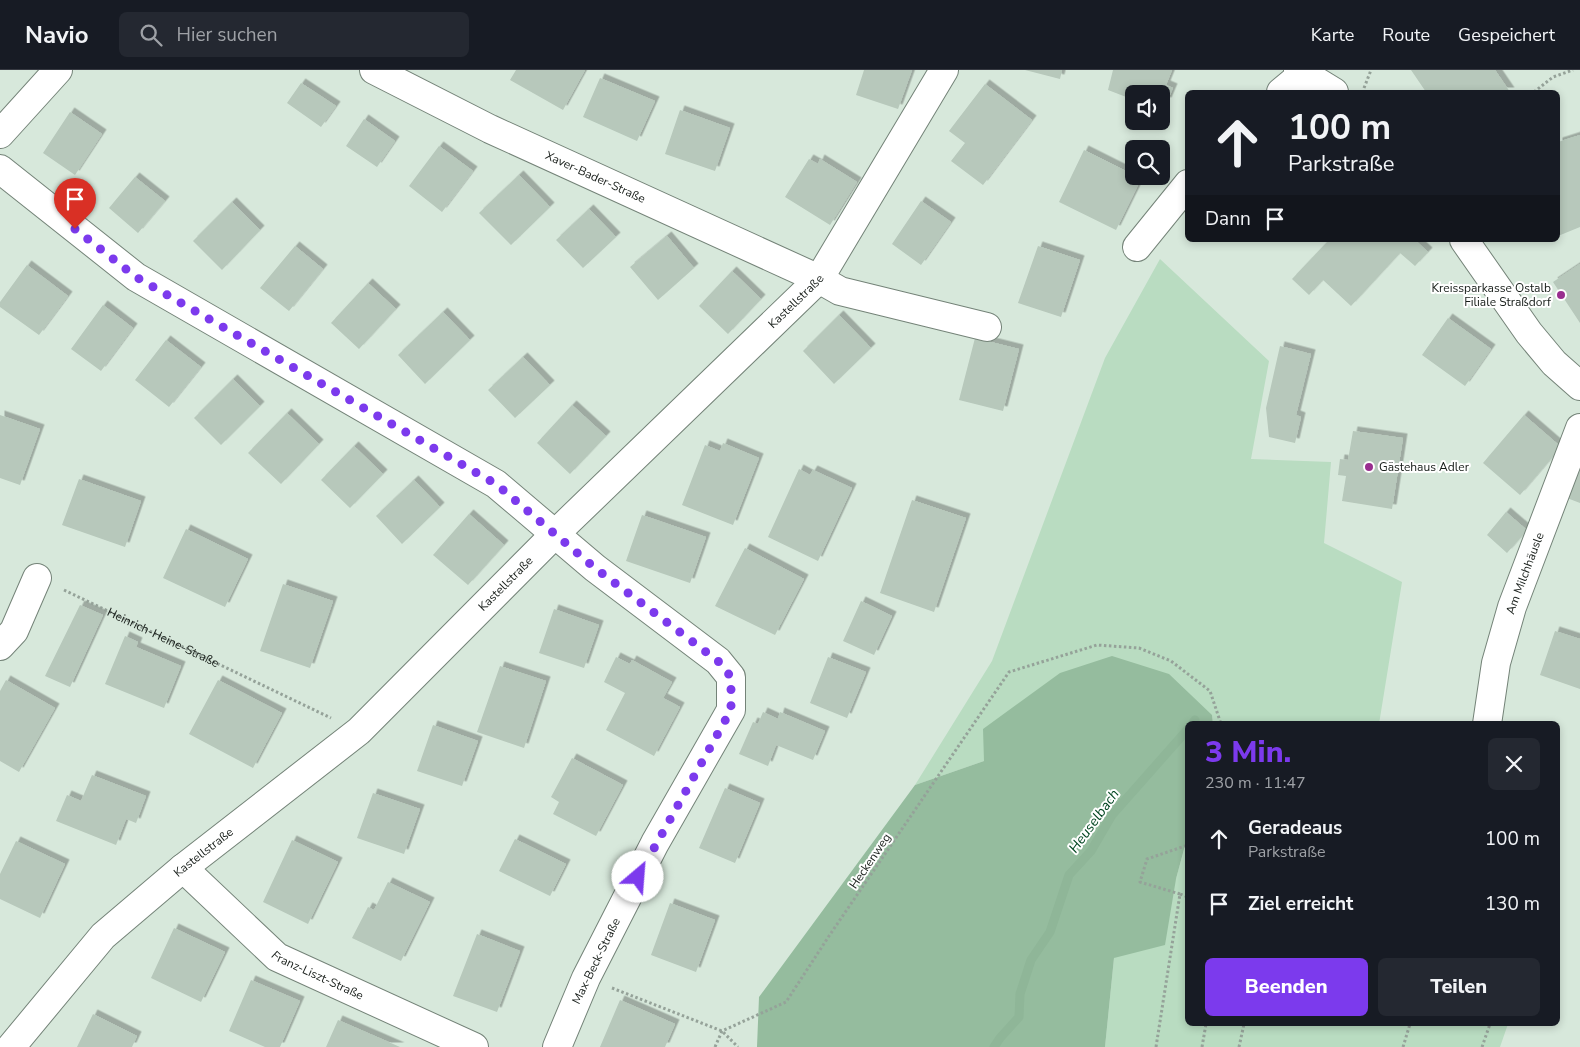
<!DOCTYPE html>
<html lang="de">
<head>
<meta charset="utf-8">
<style>
  body { margin:0; font-family:"Nunito Sans",sans-serif; background:#242831; color:#f1f3f6; height:100vh; display:flex; flex-direction:column; font-size:19px; white-space:nowrap }
  * { box-sizing:border-box; margin:0 }
  p { font-size:16px; color:#9ea1a6 }
  .icon { flex:none; width:28px; height:28px; fill:none; stroke:currentColor; stroke-width:2; stroke-linecap:round; stroke-linejoin:round }
  .map { position:relative; flex:1; overflow:hidden }
  .sheet { position:absolute; left:1185px; top:651px; width:375px; height:305px; display:flex; flex-direction:column; background:#171b24; border-radius:8px; box-shadow:0 2px 8px #0003 }
  .sheet>* { flex:none }
  .top-card { position:absolute; left:1185px; top:20px; width:375px; height:152px; border-radius:8px; box-shadow:0 2px 8px #0003; background:#171b24; color:#f1f3f6; overflow:hidden }
  .tools { position:absolute; left:1125px; top:15px; display:grid; gap:10px }
  .tools a { display:grid; place-items:center; width:45px; height:45px; border-radius:8px; background:#171b24; box-shadow:0 2px 8px #0003; font-size:25px }
  .pin { position:absolute; display:grid; place-items:center; width:42px; height:42px; color:#fff; margin:-51px -21px; border-radius:50% 50% 50% 0; rotate:-45deg; box-shadow:0 0 5px #0007 }
  .pin .icon { rotate:45deg }
  .me { position:absolute; width:55px; margin:-28px; rotate:27deg; stroke-linejoin:round; filter:drop-shadow(0 0 4px #0008) }
  .turn { display:flex; align-items:center; gap:18px; height:105px; padding:0 20px; font-size:22px }
  .turn .icon { width:65px; height:65px; stroke-width:2.5 }
  .turn b { display:block; font-size:35px; line-height:42px }
  .then { display:flex; align-items:center; height:48px; padding:0 20px; background:#0003; gap:10px; font-size:19px }
  .round { display:grid; place-items:center; flex:none; width:52px; height:52px; border-radius:8px; background:#242831 }
  .overview { display:flex; align-items:center; justify-content:space-between; height:85px; padding:0 20px }
  h1 { font-size:30px; font-weight:800; line-height:38px; color:#7c3aed }
  .cta { display:flex; gap:10px; margin-top:auto; padding:10px 20px }
  .cta a { flex:1; height:58px; border-radius:8px; background:#7c3aed; color:#fff; font-size:20px; font-weight:800; line-height:58px; text-align:center }
  .cta a+a { background:#242831; color:#f1f3f6 }
  ul { padding:0; list-style:none }
  li { display:flex; align-items:center; gap:15px; height:65px; padding:0 20px }
  li div { flex:1 }
  li b { display:block; font-size:19px }
  li em { font-style:normal }
  header { display:flex; align-items:center; gap:30px; box-sizing:border-box; height:70px; padding:0 25px; background:#171b24; border-bottom:1px solid #363941 }
  header strong { font-size:24px }
  nav { display:flex; gap:28px; margin-inline-start:auto; font-size:18px }
  .search { width:350px; height:45px; background:#242831; display:flex; align-items:center; gap:12px; box-sizing:border-box; padding:0 18px; border-radius:8px; color:#9ea1a6; font-size:19px }
  .map>svg:first-child { display:block }
  .green { fill:#b9dcc1 }
  .forest { fill:#95bc9e }
  .lines { fill:none; stroke-linecap:round; stroke-linejoin:round }
  .stream { stroke:#8fb698; stroke-width:9 }
  .building { fill:#b7c8bb; filter:url(#shadow) }
  .minor-casing { stroke:#748378; stroke-width:30 }
  .major-casing { stroke:#748378; stroke-width:30 }
  .path { stroke:#95a299; stroke-width:3; stroke-dasharray:2.5 2.5; stroke-linecap:butt }
  .minor { stroke:#fff; stroke-width:28 }
  .major { stroke:#fff; stroke-width:28 }
  .route { stroke:#7c3aed; stroke-width:9; stroke-dasharray:0 16.2 }
  .poi-dot { fill:#992e8f; stroke:#fff; stroke-width:2 }
  .labels { text-anchor:middle; dominant-baseline:central; stroke-width:4; stroke-linejoin:round; paint-order:stroke }
  .street-label { font-size:12px; fill:#161c18; stroke:#fff }
  .poi-label { font-size:12px; fill:#161c18; stroke:#fff; text-anchor:end }
  .water-label { font-size:14px; font-style:italic; fill:#024621; stroke:#fff }
</style>
</head>
<body>
<header>
<strong>Navio</strong>
<div class="search"><svg class="icon" aria-label="search" viewBox="0 0 24 24"><circle cx="10" cy="10" r="6"/><path d="M15 15l6 6"/></svg>Hier suchen</div>
<nav><a>Karte</a><a>Route</a><a>Gespeichert</a></nav>
</header>
<div class="map">
<svg width="1580" height="977" viewBox="0 0 1580 977">
  <defs>
    <filter id="shadow"><feDropShadow dx="4.5" dy="-4.5" stdDeviation="0" flood-color="#0004"/></filter>
  </defs>
  <rect width="100%" height="100%" fill="#d7e8db"/>
  <path class="green" d="M1160 189 1269 291 1251 389 1331 392 1324 473 1402 512 1379 654H1213L1212 645 984 691 915 715 992 591 1105 288Z
    M1187 768 1188 954H1508L1500 977H1105L1114 888 1176 809Z"/>
  <path class="forest" d="M1112 586 1169 604 1212 645 1213 654H1188L1187 768 1176 809 1165 875 1114 888 1105 977H757L759 927 915 715 984 691 983 659 1060 603Z"/>
  <g class="lines">
    <path class="stream" d="M1192 654 1195 650
      M994 977 1000 968 1019 947 1020 924 1031 890 1050 862 1069 805 1091 781 1112 745 1188 659"/>
  </g>
  <path class="building" d="M516 0H585L563 40 510 10Z
    M864 0H912L898 39 856 25Z
    M1025 0H1062L1060 9Z
    M1113 0H1172L1166 15 1173 18 1167 32 1161 30V24H1134V30L1108 20Z
    M1411 0H1495L1510 22H1426Z
    M600 8 655 31 637 71 583 47Z
    M301 13 336 36 321 57 287 33Z
    M985 14 1032 50 983 115 951 91 965 73 949 61Z
    M680 40 730 58 715 101 665 84Z
    M70 42 102 64 75 105 43 83Z
    M364 49 395 71 377 97 346 76Z
    M1580 65V157L1558 166V72Z
    M439 76 473 101 442 142 409 116Z
    M1084 80 1134 105V106L1141 109 1116 160 1059 132Z
    M809 89 818 94 820 89 857 112 830 155 785 127Z
    M519 105 550 137 511 175 479 143Z
    M135 107 165 131 138 163 109 138Z
    M921 131 951 152 921 195 892 174Z
    M232 132 260 160 222 200 193 171Z
    M589 139 616 167 583 198 556 170Z
    M667 166 694 198 658 230 630 197Z
    M1329 170H1415L1428 182 1415 196 1400 183 1351 236 1323 210 1309 225 1292 209Z
    M295 176 323 199 289 241 260 218Z
    M1038 176 1080 190 1061 247 1018 233Z
    M1580 194V253L1553 212Z
    M27 195 68 226 39 265 0 237V232Z
    M732 201 761 229 728 264 699 236Z
    M368 213 396 239 359 279 331 253Z
    M103 235 133 258 101 301 71 279Z
    M443 242 470 270 425 314 398 285Z
    M839 245 871 278 834 314 803 281Z
    M1448 248 1491 279 1465 316 1422 285Z
    M975 268 1019 279 1003 341 959 330Z
    M166 270 201 297 169 337 135 310Z
    M1280 276 1311 284 1296 345 1301 347 1295 373 1269 367 1266 338Z
    M523 287 550 315 515 348 488 320Z
    M233 309 260 336 221 375 194 348Z
    M572 335 606 366 570 404 537 373Z
    M287 343 319 374 281 414 248 383Z
    M0 345 40 359 20 415 0 408Z
    M1524 345 1561 377 1520 425 1483 393Z
    M1353 361 1403 368 1392 439 1342 431 1346 406 1338 405 1340 389 1348 390Z
    M723 373 759 388 733 455 682 435 705 375 720 381Z
    M354 376 383 404 350 438 321 410Z
    M799 399 810 405 813 400 852 418 818 491 768 467Z
    M1580 399V433L1567 428Z
    M79 409 141 431 125 477 62 455Z
    M414 410 440 437 402 474 376 446Z
    M912 430 966 448 934 542 880 523Z
    M1506 442 1527 460 1507 483 1487 465Z
    M469 444 504 475 468 515 433 485Z
    M642 445 706 467 690 513 626 491Z
    M186 459 248 489 225 537 163 508Z
    M745 478 804 509 775 565 715 536Z
    M283 514 333 531 310 598 260 581Z
    M861 531 892 546 874 585 843 571Z
    M80 535 103 545 70 617 45 606Z
    M554 539 599 555 584 598 539 583Z
    M1555 561 1580 569V619L1540 605Z
    M125 566 138 572 136 577 181 596 164 638 105 614Z
    M616 587 630 594 632 590 672 612 663 628 680 637 654 686 606 660 625 623 604 612Z
    M828 587 866 602 847 648 810 633Z
    M500 596 546 611 524 678 477 662Z
    M6 610 55 638 19 702 0 691V621Z
    M218 610 282 643 253 698 189 664Z
    M763 642 778 649 780 642 825 661 813 690 776 675 768 696 739 684 753 652 758 654Z
    M433 655 478 671 462 716 417 701Z
    M572 688 623 715 596 766 553 744 559 732 551 727Z
    M92 705 146 726 136 753 126 749 116 775 56 751 67 725 81 731Z
    M725 718 760 733 735 793 699 778Z
    M373 723 420 739 404 784 357 768Z
    M515 769 566 794 550 826 499 801Z
    M292 770 338 792 308 854 263 832Z
    M16 771 65 794 40 848 0 829V804Z
    M388 812 430 832 401 891 352 868 368 837 374 840Z
    M670 833 715 850 696 902 651 885Z
    M174 858 225 882 201 932 151 908Z
    M477 864 520 881 497 942 453 926Z
    M251 910 300 931 280 977H265L229 961Z
    M620 930 675 954 665 977H600Z
    M93 944 137 966 132 977H77Z
    M338 950 400 977H326Z"/>
  <g class="lines">
    <g class="minor-casing">
      <g id="minor">
        <path id="s2" d="M374 0 490 59 819 209 840 221 987 257"/>
        <path d="M1281 22 1304 3"/>
        <path d="M0 64 58 0"/>
        <path d="M0 99 136 207 496 414 595 498 718 591 731 607V640L655 773 586 908 557 977"/>
        <path d="M1137 177 1188 114"/>
        <path d="M0 576 14 561 37 508"/>
        <path id="s3" d="M1487 654 1496 593 1512 537 1580 358"/>
        <path id="s4" d="M183 798 277 887 474 977"/>
        <path id="s5" d="M11 977 103 866 183 798 359 661 555 464 819 209 944 0"/>
      </g>
    </g>
    <g class="major-casing">
      <path id="major" d="M1298 0 1334 22
        M1464 170 1529 263 1554 293 1580 316"/>
    </g>
    <g class="path">
      <path d="M1364 18 1371 0"/>
      <path d="M1534 22 1553 7 1573 0"/>
      <path id="s1" d="M64 520 331 648"/>
      <path d="M1180 824 1140 812 1147 789 1188 775"/>
      <path d="M612 918 722 961 738 977"/>
      <path d="M715 977 722 961 786 932 829 866 1009 602 1097 575 1139 578 1171 591 1210 621 1221 654"/>
      <path d="M1156 977 1180 824 1188 827"/>
      <path d="M1202 977 1206 954"/>
      <path d="M1239 977 1244 954"/>
      <path d="M1403 977 1410 954"/>
      <path d="M1482 977 1490 954"/>
    </g>
    <use href="#minor" class="minor"/>
    <use href="#major" class="major"/>
  </g>
  <g class="lines">
    <path class="route" d="M75 159 136 207 496 414 595 498 718 591 731 607V640L638 807"/>
  </g>
  <g class="poi-dot">
    <circle cx="1561" cy="225" r="5"/>
    <circle cx="1369" cy="397" r="5"/>
  </g>
  <g class="labels">
    <g class="street-label">
      <text stroke="none"><textPath href="#s2" startOffset="246">Xaver-Bader-Straße</textPath></text>
      <text stroke="none"><textPath href="#s5" startOffset="1085">Kastellstraße</textPath></text>
      <text stroke="none"><textPath href="#s3" startOffset="156">Am Milchhäusle</textPath></text>
      <text stroke="none"><textPath href="#s5" startOffset="680">Kastellstraße</textPath></text>
      <text stroke="none"><textPath href="#s1" startOffset="110">Heinrich-Heine-Straße</textPath></text>
      <text stroke="none"><textPath href="#s5" startOffset="275">Kastellstraße</textPath></text>
      <text transform="translate(870 791) rotate(-56)">Heckenweg</text>
      <text transform="translate(596 891) rotate(-64)">Max-Beck-Straße</text>
      <text stroke="none"><textPath href="#s4" startOffset="174">Franz-Liszt-Straße</textPath></text>
    </g>
    <g class="poi-label">
      <text x="1551" y="218">Kreissparkasse Ostalb<tspan x="1551" dy="14">Filiale Straßdorf</tspan></text>
      <text x="1379" y="397" text-anchor="start">Gästehaus Adler</text>
    </g>
    <g class="water-label">
      <text transform="translate(1094 751) rotate(-54)">Heuselbach</text>
    </g>
  </g>
</svg>
<div class="tools">
<a><svg class="icon" aria-label="sound" viewBox="0 0 24 24"><path d="M4 9h4l5-4v14l-5-4H4zM17 9q2 3 0 6"/></svg></a>
<a><svg class="icon" aria-label="search" viewBox="0 0 24 24"><circle cx="10" cy="10" r="6"/><path d="M15 15l6 6"/></svg></a>
</div>
<div class="pin" style="left:75px;top:159px;background:#d93025"><svg class="icon" aria-label="arrive" viewBox="0 0 24 24"><path d="M6 21V4h12l-3 4 3 4H6"/></svg></div>
<svg class="me" style="left:638px;top:807px" viewBox="-20 -20 40 40"><circle r="19" fill="#fff"/><path d="M0-13L10 11 0 6-10 11z" fill="#7c3aed"/></svg>
<div class="top-card">
<div class="turn"><svg class="icon" aria-label="ahead" viewBox="0 0 24 24"><path d="M12 20V5M6 11l6-6 6 6"/></svg><div><b>100 m</b>Parkstraße</div></div>
<div class="then">Dann<svg class="icon" aria-label="arrive" viewBox="0 0 24 24"><path d="M6 21V4h12l-3 4 3 4H6"/></svg></div>
</div>
<section class="sheet">
<div class="overview"><div><h1>3 Min.</h1><p>230 m · 11:47</p></div><a class="round"><svg class="icon" aria-label="close" viewBox="0 0 24 24"><path d="M6 6l12 12M18 6L6 18"/></svg></a></div>
<ul>
<li><svg class="icon" aria-label="ahead" viewBox="0 0 24 24"><path d="M12 20V5M6 11l6-6 6 6"/></svg><div><b>Geradeaus</b><p>Parkstraße</p></div><em>100 m</em></li>
<li><svg class="icon" aria-label="arrive" viewBox="0 0 24 24"><path d="M6 21V4h12l-3 4 3 4H6"/></svg><div><b>Ziel erreicht</b></div><em>130 m</em></li>
</ul>
<div class="cta"><a>Beenden</a><a>Teilen</a></div>
</section>
</div>
</body>
</html>
